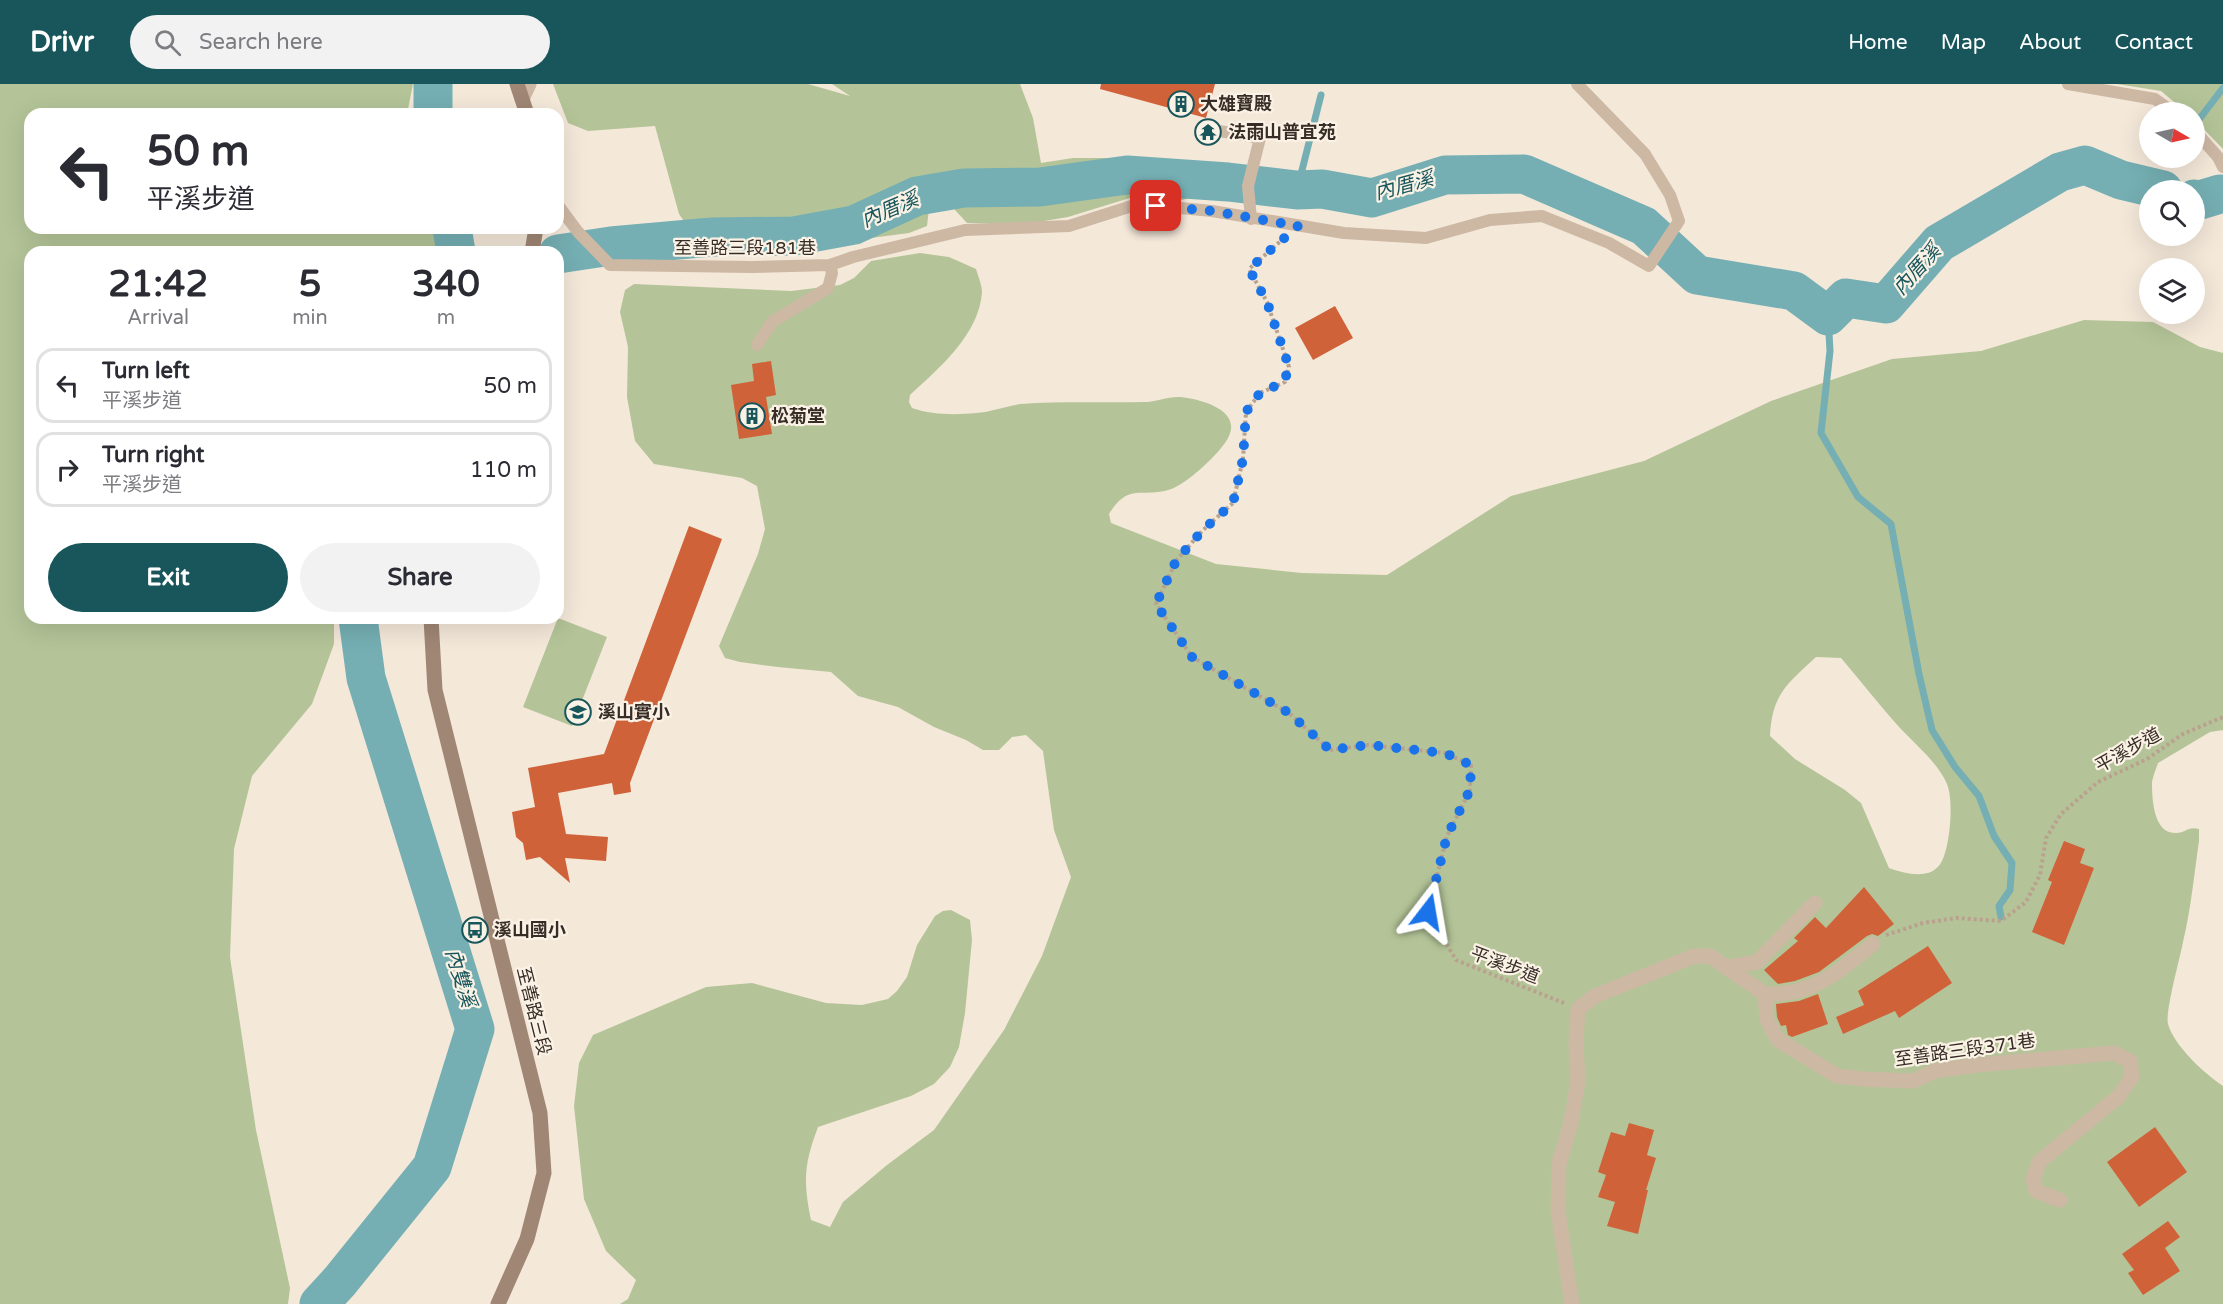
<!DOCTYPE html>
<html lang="en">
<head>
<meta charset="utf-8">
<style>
  body { margin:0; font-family:"Varela Round","Noto Sans TC",sans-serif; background:#f2f2f3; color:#2b2b33; height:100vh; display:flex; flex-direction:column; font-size:22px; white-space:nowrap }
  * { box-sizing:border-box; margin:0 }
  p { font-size:20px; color:#7c7c81 }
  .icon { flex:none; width:33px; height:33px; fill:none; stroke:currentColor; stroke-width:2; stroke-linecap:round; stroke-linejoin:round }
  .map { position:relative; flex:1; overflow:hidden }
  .sheet { position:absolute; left:24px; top:162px; width:540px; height:378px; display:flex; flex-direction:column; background:#fff; border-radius:18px; box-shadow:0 6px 24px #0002 }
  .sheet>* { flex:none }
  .hud { position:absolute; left:24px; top:24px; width:540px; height:126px; border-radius:18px; box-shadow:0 6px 24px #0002; background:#fff; color:#2b2b33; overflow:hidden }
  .needle { width:39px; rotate:99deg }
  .buttons { position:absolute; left:2139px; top:18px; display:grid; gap:12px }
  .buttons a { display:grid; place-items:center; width:66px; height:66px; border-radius:50%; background:#fff; box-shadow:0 6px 24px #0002; font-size:30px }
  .pin { position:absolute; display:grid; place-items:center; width:51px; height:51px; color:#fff; margin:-26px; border-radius:12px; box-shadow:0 3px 9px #0006 }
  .me { position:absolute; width:66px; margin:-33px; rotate:14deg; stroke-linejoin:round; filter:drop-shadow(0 0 4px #0008) }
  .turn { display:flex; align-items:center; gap:21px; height:126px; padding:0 24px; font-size:27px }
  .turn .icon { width:78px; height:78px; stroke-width:2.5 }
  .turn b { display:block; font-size:42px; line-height:51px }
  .eta { display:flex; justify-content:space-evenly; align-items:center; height:102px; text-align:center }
  .eta b { font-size:36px; font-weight:700; line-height:42px }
  .action { display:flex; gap:12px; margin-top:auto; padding:12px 24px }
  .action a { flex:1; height:69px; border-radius:36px; background:#18565c; color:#fff; font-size:24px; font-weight:700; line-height:69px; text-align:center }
  .action a+a { background:#f2f2f3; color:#2b2b33 }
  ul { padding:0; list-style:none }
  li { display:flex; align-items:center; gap:18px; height:75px; margin:0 12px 9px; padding:0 12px; border:3px solid #e1e1e2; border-radius:18px }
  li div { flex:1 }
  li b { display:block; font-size:22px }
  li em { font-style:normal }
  header { display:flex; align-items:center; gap:36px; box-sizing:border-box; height:84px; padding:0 30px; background:#18565c; color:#fff }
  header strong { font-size:28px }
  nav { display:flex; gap:33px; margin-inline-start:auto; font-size:21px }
  .search { width:420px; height:54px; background:#f2f2f3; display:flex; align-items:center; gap:15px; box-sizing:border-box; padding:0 21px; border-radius:33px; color:#7c7c81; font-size:22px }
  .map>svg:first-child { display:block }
  .green { fill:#b4c498; fill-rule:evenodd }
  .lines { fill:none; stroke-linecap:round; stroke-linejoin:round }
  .stream { stroke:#75afb3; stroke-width:7 }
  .river { stroke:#75afb3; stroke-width:39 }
  .building { fill:#d0623a }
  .path { stroke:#b9a18e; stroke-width:4; stroke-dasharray:3 3; stroke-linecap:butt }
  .lane { stroke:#cdb8a4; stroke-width:12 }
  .street { stroke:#cdb8a4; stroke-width:15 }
  .secondary { stroke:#a08675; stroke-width:15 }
  .route { stroke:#1a73e8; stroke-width:10; stroke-dasharray:0 18 }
  .labels { text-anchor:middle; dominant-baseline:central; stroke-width:4.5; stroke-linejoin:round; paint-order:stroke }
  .poi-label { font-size:18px; font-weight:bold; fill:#372c26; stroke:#fbf2e6; text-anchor:start }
  .street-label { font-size:18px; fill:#372c26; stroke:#fbf2e6 }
  .water-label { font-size:20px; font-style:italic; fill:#18565c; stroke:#fbf2e6 }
</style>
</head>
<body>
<header>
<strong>Drivr</strong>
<div class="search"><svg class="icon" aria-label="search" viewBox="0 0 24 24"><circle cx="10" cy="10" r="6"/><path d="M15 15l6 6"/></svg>Search here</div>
<nav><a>Home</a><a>Map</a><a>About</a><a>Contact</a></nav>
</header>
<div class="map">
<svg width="2223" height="1220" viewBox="0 0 2223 1220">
  <rect width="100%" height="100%" fill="#f4e8d9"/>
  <path class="green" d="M0 0H413L407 30H30V144H437L442 168H30V534H334V560L312 620 252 692 234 765 230 873 256 1046 290 1204 288 1220H0Z
    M553 0H808L850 12 832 0H1020L1033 34 1041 79 1073 74H1115L1200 90 1197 103 1186 115 1171 118 1133 113 1068 133 1026 140 967 139 955 126 946 98 937 91 927 92 929 125 927 142 909 149 788 165 715 161 691 147 679 130 655 42 588 47 568 39Z
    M2117 0H2223V65L2195 36 2194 28H2186L2161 7Z
    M920 169 949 173 976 185C978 192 982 201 982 208 979 251 939 284 910 311L909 318 912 324C932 331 956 331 976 329 991 328 1006 322 1021 320 1062 317 1104 319 1144 318 1156 318 1169 312 1181 313 1199 315 1241 325 1229 352 1222 368 1185 402 1168 406 1140 414 1129 398 1109 430L1111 439 1216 480 1302 489 1387 491 1511 412 1644 377 1771 317 1892 275 1981 267 2084 236 2153 238 2200 263 2223 269V646L2210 648 2158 679C2156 685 2153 692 2152 698 2152 714 2153 750 2176 749 2186 749 2187 742 2199 745V757C2194 791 2191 825 2183 858 2180 874 2165 928 2168 940 2174 962 2205 990 2223 1002V1220H620L628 1215 636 1196 606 1167 584 1115 574 1022 579 979 593 951 706 903 752 899 826 919 862 921 888 915 897 907 907 893 917 861 935 832 943 827 951 826 970 836 972 856 965 929 959 963 950 983 934 1000 911 1012 818 1043C804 1080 803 1097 811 1136L830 1143 843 1118 887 1081 934 1046 1004 946 1042 872 1071 793 1054 746 1043 667 1026 651 1012 653 999 666H983L966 656 934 643 898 623 858 612 831 588 778 583 740 578 725 574 719 562 758 470 765 445 757 402 742 394 654 380 635 357 627 313 628 263 620 228 625 206 634 200 791 207 840 201 854 194 871 177ZM1816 573 1841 574C1861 597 1879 621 1900 644 1916 661 1938 679 1947 700 1954 717 1950 761 1942 777 1932 797 1906 790 1889 784L1861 719 1845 706 1795 675 1770 652C1772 610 1787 600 1816 573Z
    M558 534 607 553 572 642 523 623Z"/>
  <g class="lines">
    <path class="stream" d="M2194 42 2223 4
      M1297 106 1321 11
      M1828 232 1830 267 1821 349 1858 413 1891 440 1919 590 1932 646 1955 683 1979 712 1994 752 2012 779 2010 806 1999 822 2001 833"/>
    <path class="river" d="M433 0V30
      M2194 115 2200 116 2220 110
      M452 144 456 168
      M558 170 611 162 712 153 794 152 854 141 917 112 964 104 1040 103 1127 91 1228 98 1297 106 1322 105 1372 114 1445 91 1524 90 1644 142 1697 191 1794 207 1828 232 1846 214 1886 220 1939 159 2060 88 2085 81 2121 96 2163 106
      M319 1220 340 1197 432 1083 475 945 366 594 358 534"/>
  </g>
  <path class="building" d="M1101 0H1215L1206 34 1100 5Z
    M1335 222 1353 254 1313 276 1295 244Z
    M771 277 776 311 766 313 772 350 739 355 731 301 754 297 752 280Z
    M689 442 722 455 630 699 631 708 614 711 612 699 558 709 566 750 608 753 606 777 565 774 570 799 540 773 526 776 523 759 516 753 512 728 535 723 528 684 604 670Z
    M2064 757 2085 765 2080 779 2094 784 2064 861 2032 848 2052 798 2048 796Z
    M1864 803 1894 840 1878 852 1872 850 1867 852 1819 888 1795 897 1778 900 1764 886 1798 857 1794 854 1815 833 1826 844Z
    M1928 862 1952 899 1899 934 1895 927 1843 950 1836 933 1864 921 1858 907Z
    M1818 910 1828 940 1792 953 1788 951 1786 941 1781 942 1777 933 1776 920 1799 917Z
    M1629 1039 1654 1046 1647 1071 1656 1074 1646 1106H1648L1638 1150 1607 1142 1615 1118 1598 1113 1606 1091 1598 1088 1611 1048 1625 1052Z
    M2155 1043 2187 1088 2139 1123 2107 1078Z
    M2168 1137 2180 1153 2165 1164 2180 1187 2143 1211 2128 1189 2134 1186 2122 1170Z"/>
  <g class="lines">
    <path class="path" d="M1284 154 1249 185 1267 218 1289 283 1285 298 1260 309 1246 328 1243 375 1233 419 1202 447 1176 477 1156 520 1192 573 1289 629 1330 666 1368 661 1445 669 1471 681 1470 706 1447 752 1428 828 1456 876 1564 919
      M1886 851 1923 839 1956 834 2001 837 2026 818 2040 791 2046 754 2061 730 2098 698 2147 675 2183 650 2223 633"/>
    <path class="lane" d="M2068 0 2155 15 2173 28
      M1208 45 1260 54 1248 102 1251 135
      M2194 46 2218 73 2223 83
      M558 121 578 148 610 181 751 183 830 181 853 173 965 146 1069 142 1138 120 1212 127 1344 149 1426 154 1490 136 1542 132 1609 159 1649 182 1679 137 1670 111 1645 70 1577 0
      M757 261 772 238 828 204 832 189 830 181"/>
    <path class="street" d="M522 15 529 0
      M1729 883 1757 878 1815 819
      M1765 910C1813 912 1838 888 1873 860
      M1572 1220 1558 1127 1559 1079 1570 1043 1578 997 1576 959 1578 925 1595 912 1694 872H1710L1765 910 1767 936 1778 956 1837 992 1863 995 1913 997 1935 987 1977 981 2114 969 2130 977 2132 993 2118 1013 2039 1078 2033 1095 2036 1107 2060 1116"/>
    <path class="secondary" d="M517 0 527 30
      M532 168 536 144
      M431 534 435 606 540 1029 544 1089 527 1155 498 1220"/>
  </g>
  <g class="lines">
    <path class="route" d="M1156 122 1212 127 1298 142 1249 185 1267 218 1289 283 1284 298 1260 309 1246 328 1243 375 1233 419 1202 447 1176 477 1156 520 1192 573 1289 629 1330 666 1368 661 1445 669 1471 681 1470 706 1447 752 1428 828"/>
  </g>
  <defs>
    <g id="building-ring" transform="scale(1.35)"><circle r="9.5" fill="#fbf2e6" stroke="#18565c" stroke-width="1.5"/><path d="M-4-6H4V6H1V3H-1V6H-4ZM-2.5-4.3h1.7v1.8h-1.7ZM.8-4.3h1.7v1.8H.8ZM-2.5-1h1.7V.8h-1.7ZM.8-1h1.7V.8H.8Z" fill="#18565c"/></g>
    <g id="temple-ring" transform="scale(1.35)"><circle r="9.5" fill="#fbf2e6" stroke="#18565c" stroke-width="1.5"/><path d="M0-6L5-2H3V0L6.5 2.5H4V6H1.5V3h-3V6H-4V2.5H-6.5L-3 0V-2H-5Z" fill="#18565c"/></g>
    <g id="school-ring" transform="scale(1.35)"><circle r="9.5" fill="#fbf2e6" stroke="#18565c" stroke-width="1.5"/><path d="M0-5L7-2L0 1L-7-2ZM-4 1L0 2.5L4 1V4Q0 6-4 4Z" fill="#18565c"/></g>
    <g id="bus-ring" transform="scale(1.35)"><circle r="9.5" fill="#fbf2e6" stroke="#18565c" stroke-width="1.5"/><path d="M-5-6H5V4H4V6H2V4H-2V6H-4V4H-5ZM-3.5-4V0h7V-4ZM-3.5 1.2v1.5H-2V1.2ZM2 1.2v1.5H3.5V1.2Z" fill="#18565c"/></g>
  </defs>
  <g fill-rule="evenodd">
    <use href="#building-ring" x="1181" y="20"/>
    <use href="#temple-ring" x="1208" y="48"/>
    <use href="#building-ring" x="752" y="332"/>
    <use href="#school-ring" x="578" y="628"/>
    <use href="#bus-ring" x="475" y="846"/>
  </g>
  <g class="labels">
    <g class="poi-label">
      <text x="1200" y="20">大雄寶殿</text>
      <text x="1228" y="48">法雨山普宜苑</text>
      <text x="771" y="332">松菊堂</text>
      <text x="598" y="628">溪山實小</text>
      <text x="494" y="846">溪山國小</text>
    </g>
    <g class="street-label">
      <text x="745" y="164">至善路三段181巷</text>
      <text transform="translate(2128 666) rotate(-29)">平溪步道</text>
      <text transform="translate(1505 881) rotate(21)">平溪步道</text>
      <text transform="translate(534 927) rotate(76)">至善路三段</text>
      <text transform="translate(1965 966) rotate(-8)">至善路三段371巷</text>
    </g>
    <g class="water-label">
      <text transform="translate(1404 102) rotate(-15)">內厝溪</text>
      <text transform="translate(890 126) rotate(-23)">內厝溪</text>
      <text transform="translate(1917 186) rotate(-48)">內厝溪</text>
      <text transform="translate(460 894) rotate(73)">內雙溪</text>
    </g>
  </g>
</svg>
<div class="buttons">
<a><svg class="needle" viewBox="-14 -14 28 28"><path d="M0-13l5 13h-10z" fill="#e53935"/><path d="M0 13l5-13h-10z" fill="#7c7c81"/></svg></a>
<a><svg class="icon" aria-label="search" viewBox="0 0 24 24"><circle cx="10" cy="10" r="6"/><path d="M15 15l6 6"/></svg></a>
<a><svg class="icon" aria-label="layers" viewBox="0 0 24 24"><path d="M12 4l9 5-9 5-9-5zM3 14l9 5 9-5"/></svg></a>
</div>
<div class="pin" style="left:1156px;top:122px;background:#d93025"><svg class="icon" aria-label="arrive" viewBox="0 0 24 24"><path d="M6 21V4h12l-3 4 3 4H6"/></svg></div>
<svg class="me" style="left:1428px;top:828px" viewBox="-20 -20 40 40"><path d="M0-17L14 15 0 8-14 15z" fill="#1a73e8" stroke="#fff" stroke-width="4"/></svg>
<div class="hud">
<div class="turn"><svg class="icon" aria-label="left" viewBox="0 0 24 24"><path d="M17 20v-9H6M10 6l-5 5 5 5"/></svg><div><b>50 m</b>平溪步道</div></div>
</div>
<section class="sheet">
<div class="eta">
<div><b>21:42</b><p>Arrival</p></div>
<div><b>5</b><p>min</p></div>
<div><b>340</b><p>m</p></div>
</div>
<ul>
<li><svg class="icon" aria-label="left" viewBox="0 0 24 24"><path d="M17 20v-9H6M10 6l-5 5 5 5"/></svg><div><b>Turn left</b><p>平溪步道</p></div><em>50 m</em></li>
<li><svg class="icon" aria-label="right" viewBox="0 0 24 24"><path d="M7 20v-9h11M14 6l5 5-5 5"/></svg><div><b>Turn right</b><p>平溪步道</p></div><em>110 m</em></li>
</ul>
<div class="action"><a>Exit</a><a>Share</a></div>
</section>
</div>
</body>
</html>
